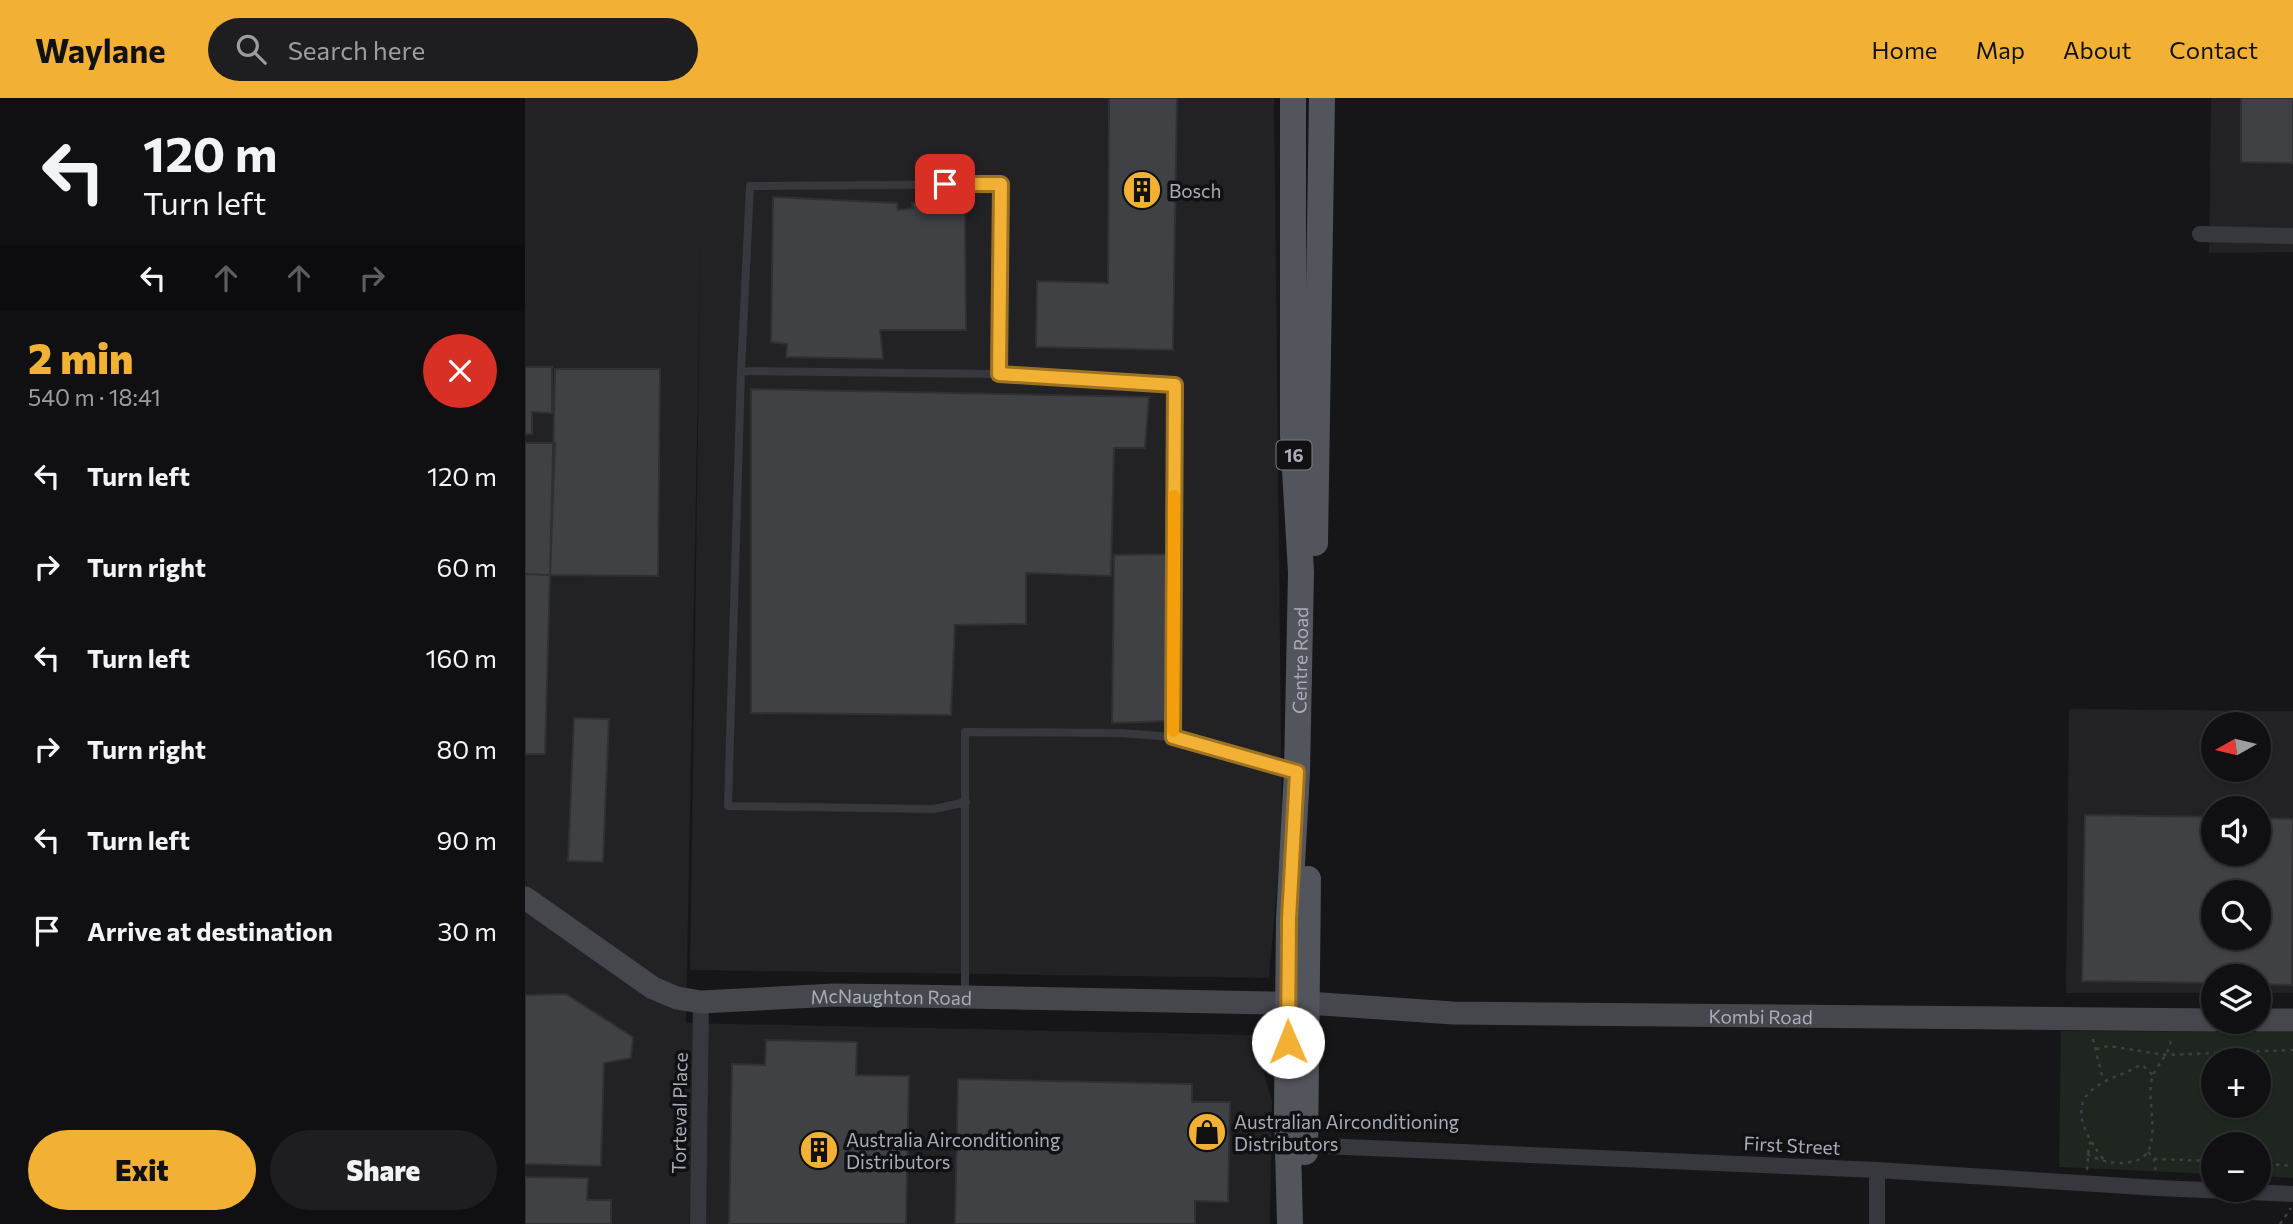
<!DOCTYPE html>
<html lang="en">
<head>
<meta charset="utf-8">
<style>
  body { margin:0; font-family:Commissioner,sans-serif; background:#1e1e20; color:#f1f3f6; height:100vh; display:flex; flex-direction:column; font-size:26px; white-space:nowrap }
  * { box-sizing:border-box; margin:0 }
  p { font-size:23px; color:#9c9d9f }
  .icon { flex:none; width:38px; height:38px; fill:none; stroke:currentColor; stroke-width:2; stroke-linecap:round; stroke-linejoin:round }
  .map { position:relative; flex:1; overflow:hidden }
  .drawer { display:flex; flex-direction:column; background:#101012; width:525px }
  .drawer>* { flex:none }
  .hud { background:#101012; color:#f1f3f6; overflow:hidden }
  .needle { width:46px; rotate:262deg }
  .fabs { position:absolute; left:1676px; top:614px; display:grid; gap:14px }
  .fabs a { display:grid; place-items:center; width:70px; height:70px; border-radius:50%; background:#101012; box-shadow:0 2px 5px #0004,0 0 0 2px #303032; font-size:35px }
  .pin { position:absolute; display:grid; place-items:center; width:60px; height:60px; color:#fff; margin:-30px; border-radius:14px; box-shadow:0 4px 10px #0006 }
  .me { position:absolute; width:77px; margin:-38px; rotate:359deg; stroke-linejoin:round; filter:drop-shadow(0 0 5px #0008) }
  .turn { display:flex; align-items:center; gap:24px; height:147px; padding:0 28px; font-size:32px }
  .turn .icon { width:91px; height:91px; stroke-width:2.5 }
  .turn b { display:block; font-size:49px; line-height:60px }
  .lanes { display:flex; align-items:center; height:66px; padding:0 28px; background:#0003; justify-content:center; gap:35px; direction:ltr }
  .lanes .off { opacity:.35 }
  .round { display:grid; place-items:center; flex:none; width:74px; height:74px; border-radius:37px; background:#1e1e20 }
  .summary { display:flex; align-items:center; justify-content:space-between; height:119px; padding:0 28px }
  h1 { font-size:42px; font-weight:800; line-height:52px; color:#f2b134 }
  .button { display:flex; gap:14px; margin-top:auto; padding:14px 28px }
  .button a { flex:1; height:80px; border-radius:42px; background:#f2b134; color:#111; font-size:28px; font-weight:800; line-height:80px; text-align:center }
  .button a+a { background:#1e1e20; color:#f1f3f6 }
  ul { padding:0; list-style:none }
  li { display:flex; align-items:center; gap:21px; height:91px; padding:0 28px }
  li div { flex:1 }
  li b { display:block; font-size:26px }
  li em { font-style:normal }
  header { display:flex; align-items:center; gap:42px; box-sizing:border-box; height:98px; padding:0 35px; background:#f2b134; color:#111 }
  header strong { font-size:33px }
  nav { display:flex; gap:38px; margin-inline-start:auto; font-size:24px }
  .search { width:490px; height:63px; background:#1e1e20; display:flex; align-items:center; gap:18px; box-sizing:border-box; padding:0 24px; border-radius:38px; color:#9c9d9f; font-size:26px }
  main { display:flex; flex:1; min-height:0 }
  .map>svg:first-child { display:block }
  .built { fill:#222225; fill-rule:evenodd }
  .green { fill:#1e261f; fill-rule:evenodd }
  .building { fill:#404145; stroke:#303034; stroke-width:2; fill-rule:evenodd }
  .lines { fill:none; stroke-linecap:round; stroke-linejoin:round }
  .path { stroke:#3d3f44; stroke-width:2.5; stroke-dasharray:3.5 5; stroke-linecap:butt }
  .service { stroke:#37383d; stroke-width:8 }
  .minor { stroke:#37383d; stroke-width:16 }
  .secondary { stroke:#45474d; stroke-width:23 }
  .primary { stroke:#53555c; stroke-width:26 }
  .route-casing { stroke:#9d7322; stroke-width:18 }
  .route { stroke:#f2b134; stroke-width:12 }
  .slow { stroke:#f59e0b; stroke-width:12 }
  .labels { text-anchor:middle; dominant-baseline:central; stroke-width:7; stroke-linejoin:round; paint-order:stroke }
  .shield { fill:#111113; stroke:#7b7e86; stroke-width:2 }
  .shield-label { font-size:18px; font-weight:bold; fill:#a8adb8 }
  .poi-label { font-size:19px; fill:#a8adb8; stroke:#111113; text-anchor:start }
  .street-label { font-size:19px; fill:#a8adb8; stroke:#111113 }
</style>
</head>
<body>
<header>
<strong>Waylane</strong>
<div class="search"><svg class="icon" aria-label="search" viewBox="0 0 24 24"><circle cx="10" cy="10" r="6"/><path d="M15 15l6 6"/></svg>Search here</div>
<nav><a>Home</a><a>Map</a><a>About</a><a>Contact</a></nav>
</header>
<main>
<section class="drawer">
<div class="hud">
<div class="turn"><svg class="icon" aria-label="left" viewBox="0 0 24 24"><path d="M17 20v-9H6M10 6l-5 5 5 5"/></svg><div><b>120 m</b>Turn left</div></div>
<div class="lanes"><svg class="icon" aria-label="left" viewBox="0 0 24 24"><path d="M17 20v-9H6M10 6l-5 5 5 5"/></svg><svg class="icon off" aria-label="ahead" viewBox="0 0 24 24"><path d="M12 20V5M6 11l6-6 6 6"/></svg><svg class="icon off" aria-label="ahead" viewBox="0 0 24 24"><path d="M12 20V5M6 11l6-6 6 6"/></svg><svg class="icon off" aria-label="right" viewBox="0 0 24 24"><path d="M7 20v-9h11M14 6l5 5-5 5"/></svg></div>
</div>
<div class="summary"><div><h1>2 min</h1><p>540 m · 18:41</p></div><a class="round" style="background:#d93025;color:#fff"><svg class="icon" aria-label="close" viewBox="0 0 24 24"><path d="M6 6l12 12M18 6L6 18"/></svg></a></div>
<ul>
<li><svg class="icon" aria-label="left" viewBox="0 0 24 24"><path d="M17 20v-9H6M10 6l-5 5 5 5"/></svg><div><b>Turn left</b></div><em>120 m</em></li>
<li><svg class="icon" aria-label="right" viewBox="0 0 24 24"><path d="M7 20v-9h11M14 6l5 5-5 5"/></svg><div><b>Turn right</b></div><em>60 m</em></li>
<li><svg class="icon" aria-label="left" viewBox="0 0 24 24"><path d="M17 20v-9H6M10 6l-5 5 5 5"/></svg><div><b>Turn left</b></div><em>160 m</em></li>
<li><svg class="icon" aria-label="right" viewBox="0 0 24 24"><path d="M7 20v-9h11M14 6l5 5-5 5"/></svg><div><b>Turn right</b></div><em>80 m</em></li>
<li><svg class="icon" aria-label="left" viewBox="0 0 24 24"><path d="M17 20v-9H6M10 6l-5 5 5 5"/></svg><div><b>Turn left</b></div><em>90 m</em></li>
<li><svg class="icon" aria-label="arrive" viewBox="0 0 24 24"><path d="M6 21V4h12l-3 4 3 4H6"/></svg><div><b>Arrive at destination</b></div><em>30 m</em></li>
</ul>
<div class="button"><a>Exit</a><a>Share</a></div>
</section>
<div class="map">
<svg width="1768" height="1126" viewBox="0 0 1768 1126">
  <rect width="100%" height="100%" fill="#161618"/>
  <path class="built" d="M0 0H749L757 731 744 880 165 872 176 129 161 925 728 937 747 1004 745 1126H0Z
    M1686 0H1768V154L1684 155Z
    M1544 611 1768 613V895H1734V878H1689V895H1541ZM1689 626H1734V672H1689ZM1689 710H1734V756H1689ZM1689 794H1734V840H1689Z"/>
  <path class="green" d="M1536 933 1768 934V1080L1734 1078V1046H1689V1076L1534 1069ZM1689 962H1734V1008H1689Z"/>
  <path class="building" d="M584 0H652L648 252 511 249 512 183 583 185Z
    M1716 0H1768V65L1716 64Z
    M248 99 372 105 373 112 388 110 387 105H440L441 232H355L358 261 261 259 262 246 246 244Z
    M0 269H27V315L7 314V336H0Z
    M30 271H135L133 478 25 477Z
    M226 291 624 299 620 350H589L586 478 501 475V526L430 527 426 617 226 615Z
    M0 345H30L25 477 0 476Z
    M648 456 645 623 587 625 589 457Z
    M0 476 25 477 20 656H0Z
    M49 620 84 621 78 764 43 763Z
    M1560 717 1689 719V756H1734V720L1768 721 1767 887 1734 886V878H1689V885L1557 883ZM1689 794H1734V840H1689Z
    M41 896 108 939 106 960 79 965 76 1068 0 1066V897Z
    M241 942 332 944 331 977 384 978 381 1126H204L207 966 240 967Z
    M433 981 667 986V1004H705L703 1104 670 1103V1126H430Z
    M0 1079 63 1080 62 1102H86V1126H0Z"/>
  <g class="lines">
    <path class="path" d="M1568 941 1578 982
      M1571 951 1584 948 1641 957 1768 952
      M1623 1054 1629 1061 1631 1076
      M1562 1056C1577 1063 1589 1067 1605 1064 1644 1059 1618 1002 1628 977 1634 964 1646 955 1646 939
      M1578 1061C1548 1020 1544 995 1597 976 1604 974 1609 969 1617 967L1628 977
      M1629 1061 1689 1063
      M1734 1065 1768 1068
      M1562 1072 1564 1047 1567 1042
      M1755 1126 1766 1110"/>
    <path class="service" d="M216 273 225 88 476 86 474 276
      M441 704 409 711 203 708 216 273 474 276 650 287 648 639
      M440 897V634L596 635 648 639 769 673"/>
    <path class="minor" d="M1675 136 1768 138
      M774 1047 1352 1072 1633 1090 1768 1096
      M173 1126 176 904
      M1352 1126V1072"/>
    <g class="secondary">
      <path id="s1" d="M0 800 128 890 152 900 176 904 310 897 385 898 797 906 928 915 1689 922"/>
      <path d="M1734 922H1768"/>
    </g>
    <g class="primary">
      <path d="M790 445 797 0"/>
      <path d="M780 1054 783 781"/>
      <path id="s2" d="M765 1126 762 1012 764 821 772 674 776 474 768 337V0"/>
    </g>
  </g>
  <g class="lines">
    <g class="route-casing">
      <path id="route" d="M420 86H476L474 276 650 287 648 639 772 674 764 821 763 944"/>
    </g>
    <use href="#route" class="route"/>
    <path class="slow" d="M648 633 649 398"/>
  </g>
  <defs>
    <g id="building-disc" transform="scale(2.0125)"><circle r="9.5" fill="#f2b134" stroke="#111113"/><path d="M-4-6H4V6H1V3H-1V6H-4ZM-2.5-4.3h1.7v1.8h-1.7ZM.8-4.3h1.7v1.8H.8ZM-2.5-1h1.7V.8h-1.7ZM.8-1h1.7V.8H.8Z" fill="#111"/></g>
    <g id="shop-disc" transform="scale(2.0125)"><circle r="9.5" fill="#f2b134" stroke="#111113"/><path d="M-5-2.5h2.3a2.7 3.5 0 0 1 5.4 0H5L5.5 6h-11ZM-1.5-2.5h3a1.5 2.3 0 0 0-3 0Z" fill="#111"/></g>
  </defs>
  <g fill-rule="evenodd">
    <use href="#building-disc" x="617" y="92"/>
    <use href="#shop-disc" x="682" y="1034"/>
    <use href="#building-disc" x="294" y="1052"/>
  </g>
  <g class="labels">
    <rect class="shield" x="751.5" y="342.5" width="35" height="29" rx="5"/>
    <g class="shield-label">
      <text x="769" y="357">16</text>
    </g>
    <g class="poi-label">
      <text x="644" y="92">Bosch</text>
      <text x="709" y="1023">Australian Airconditioning<tspan x="709" dy="22">Distributors</tspan></text>
      <text x="321" y="1041">Australia Airconditioning<tspan x="321" dy="22">Distributors</tspan></text>
    </g>
    <g class="street-label">
      <text stroke="none"><textPath href="#s2" startOffset="564">Centre Road</textPath></text>
      <text stroke="none"><textPath href="#s1" startOffset="397">McNaughton Road</textPath></text>
      <text stroke="none"><textPath href="#s1" startOffset="1267">Kombi Road</textPath></text>
      <text transform="translate(154 1015) rotate(-89)">Torteval Place</text>
      <text transform="translate(1267 1047) rotate(3)">First Street</text>
    </g>
  </g>
</svg>
<div class="fabs">
<a><svg class="needle" viewBox="-14 -14 28 28"><path d="M0-13l5 13h-10z" fill="#e53935"/><path d="M0 13l5-13h-10z" fill="#9c9d9f"/></svg></a>
<a><svg class="icon" aria-label="sound" viewBox="0 0 24 24"><path d="M4 9h4l5-4v14l-5-4H4zM17 9q2 3 0 6"/></svg></a>
<a><svg class="icon" aria-label="search" viewBox="0 0 24 24"><circle cx="10" cy="10" r="6"/><path d="M15 15l6 6"/></svg></a>
<a><svg class="icon" aria-label="layers" viewBox="0 0 24 24"><path d="M12 4l9 5-9 5-9-5zM3 14l9 5 9-5"/></svg></a>
<a>+</a>
<a>−</a>
</div>
<div class="pin" style="left:420px;top:86px;background:#d93025"><svg class="icon" aria-label="arrive" viewBox="0 0 24 24"><path d="M6 21V4h12l-3 4 3 4H6"/></svg></div>
<svg class="me" style="left:763px;top:944px" viewBox="-20 -20 40 40"><circle r="19" fill="#fff"/><path d="M0-13L10 11 0 6-10 11z" fill="#f2b134"/></svg>
</div>
</main>
</body>
</html>
